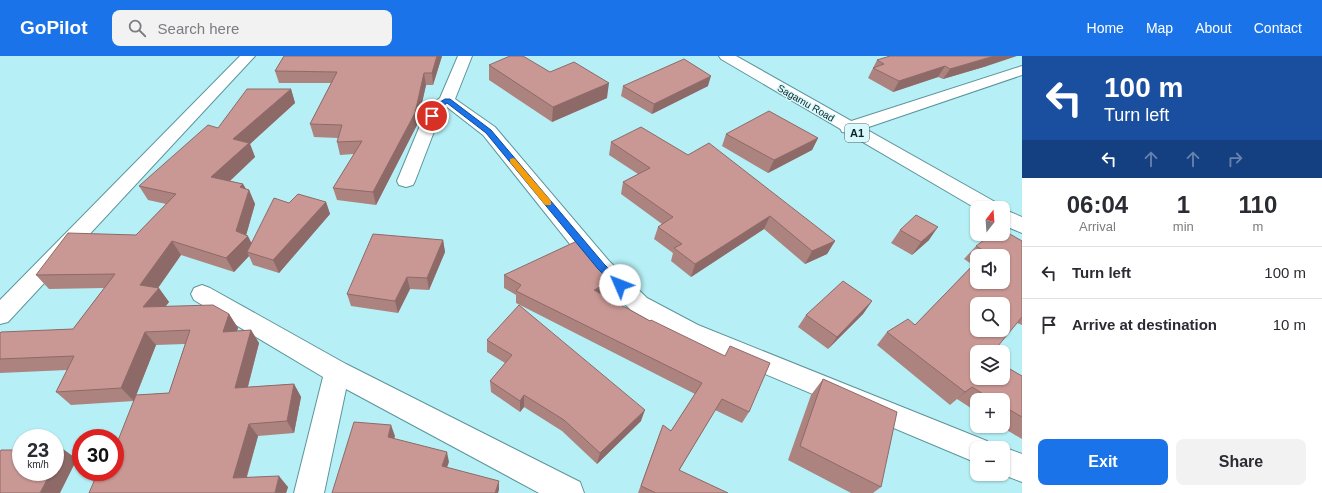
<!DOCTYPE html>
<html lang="en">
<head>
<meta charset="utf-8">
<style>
  body { margin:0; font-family:Arial,sans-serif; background:#f2f2f3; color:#2b2b33; height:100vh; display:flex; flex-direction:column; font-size:15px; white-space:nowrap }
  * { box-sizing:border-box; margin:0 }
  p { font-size:13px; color:#7c7c81 }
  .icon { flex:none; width:22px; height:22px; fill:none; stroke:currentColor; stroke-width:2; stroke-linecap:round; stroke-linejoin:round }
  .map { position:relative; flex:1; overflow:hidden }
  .sheet { display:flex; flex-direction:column; background:#fff; width:300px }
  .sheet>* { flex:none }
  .hud { background:#1a4fa0; color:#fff; overflow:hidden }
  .needle { width:26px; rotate:17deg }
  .controls { position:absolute; left:970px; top:145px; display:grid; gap:8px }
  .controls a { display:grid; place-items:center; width:40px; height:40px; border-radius:8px; background:#fff; box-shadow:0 1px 3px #0004; font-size:20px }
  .speed { position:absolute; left:12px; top:373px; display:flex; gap:8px; font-size:20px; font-weight:700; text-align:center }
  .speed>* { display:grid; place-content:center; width:52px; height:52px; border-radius:50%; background:#fff; box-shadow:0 1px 3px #0004; line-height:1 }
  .speed small { font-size:10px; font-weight:400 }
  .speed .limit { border:6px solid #d22; background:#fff; color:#111 }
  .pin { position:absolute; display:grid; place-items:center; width:34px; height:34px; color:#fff; margin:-17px; border:2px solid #fff; border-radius:50%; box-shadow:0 1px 4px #0007 }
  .me { position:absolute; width:44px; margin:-22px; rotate:314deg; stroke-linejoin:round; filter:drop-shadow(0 0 3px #0008) }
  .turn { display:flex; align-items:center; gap:14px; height:84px; padding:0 16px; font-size:18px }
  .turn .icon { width:52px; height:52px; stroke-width:2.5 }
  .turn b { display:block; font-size:28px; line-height:34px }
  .lanes { display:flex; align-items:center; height:38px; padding:0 16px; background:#0003; justify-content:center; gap:20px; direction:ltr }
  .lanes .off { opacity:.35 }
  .eta { display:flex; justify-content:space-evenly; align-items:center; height:68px; text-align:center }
  .eta b { font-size:24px; font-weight:700; line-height:28px }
  .primary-button { display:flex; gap:8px; margin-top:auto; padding:8px 16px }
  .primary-button a { flex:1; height:46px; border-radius:8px; background:#1a73e8; color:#fff; font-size:16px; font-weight:700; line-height:46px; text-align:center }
  .primary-button a+a { background:#f2f2f3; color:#2b2b33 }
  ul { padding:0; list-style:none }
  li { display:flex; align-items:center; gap:12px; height:52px; padding:0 16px; border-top:1px solid #e1e1e2 }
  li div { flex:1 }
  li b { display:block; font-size:15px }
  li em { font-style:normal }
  header { display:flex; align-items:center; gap:24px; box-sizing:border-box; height:56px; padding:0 20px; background:#1a73e8; color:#fff }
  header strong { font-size:19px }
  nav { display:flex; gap:22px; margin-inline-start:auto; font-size:14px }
  .search { width:280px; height:36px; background:#f2f2f3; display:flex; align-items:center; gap:10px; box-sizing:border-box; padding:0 14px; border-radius:8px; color:#7c7c81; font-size:15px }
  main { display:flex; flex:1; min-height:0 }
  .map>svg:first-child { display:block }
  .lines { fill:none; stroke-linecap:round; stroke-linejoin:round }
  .minor-casing { stroke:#5c949a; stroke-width:2 }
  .highway-casing { stroke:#5c949a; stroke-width:2 }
  .minor { fill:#fff; fill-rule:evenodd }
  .highway { fill:#fff; fill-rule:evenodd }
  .wall { fill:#ad837f; fill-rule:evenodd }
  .shaded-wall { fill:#8d6a68 }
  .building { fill:#c99894; stroke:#8d6a68; fill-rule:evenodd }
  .route { fill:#1a73e8; stroke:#114b97 }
  .slow { fill:#f59e0b }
  .labels { text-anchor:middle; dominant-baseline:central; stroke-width:3; stroke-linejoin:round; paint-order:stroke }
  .far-street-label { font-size:10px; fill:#0c2326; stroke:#d7f9fc }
  .shield { fill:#d7f9fc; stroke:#496366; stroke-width:1 }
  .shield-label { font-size:11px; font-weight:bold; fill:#0c2326 }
</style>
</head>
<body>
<header>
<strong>GoPilot</strong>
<div class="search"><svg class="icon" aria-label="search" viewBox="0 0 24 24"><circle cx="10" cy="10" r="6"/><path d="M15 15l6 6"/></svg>Search here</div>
<nav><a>Home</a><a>Map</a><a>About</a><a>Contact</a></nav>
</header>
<main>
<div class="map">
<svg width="1022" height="437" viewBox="0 0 1022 437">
  <rect width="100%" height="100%" fill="#b6f0f6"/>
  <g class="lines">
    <g class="minor-casing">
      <path id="minor" d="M240 0H255L8 266 0 268V244Z
        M458 0H472L455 43 495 71 609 205 647 242 698 269 987 385 990 392H977V407L682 283 631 254 593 217 483 79 447 51 440 60 415 125 413 129 406 131 399 129 397 125 424 60 431 48 440 42Z
        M1022 10V19L854 76 848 77 842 76 840 72 842 68Z
        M202 229 210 232 346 308 580 426 584 437H539L346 333 324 437H294L323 321 194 244 191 238 194 232Z
        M1003 391 1022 398V426L1001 418H1003V392H1001Z"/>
    </g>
    <g class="highway-casing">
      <path id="highway" d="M719 0H736L997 147 1000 152 977 153 721 3Z
        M1003 153 1022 161V177L1003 169Z"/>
    </g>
    <use href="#minor" class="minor"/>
    <use href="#highway" class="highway"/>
  </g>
  <path class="wall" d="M284 0H442L433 29H426L417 69 376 149 337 144 333 132 354 98 340 99 337 86 338 82 314 81 310 68 331 27H279L275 15Z
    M877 4 987 10 943 23 938 21 893 36 868 22Z
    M489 9 550 16 607 42 552 66 489 24Z
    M623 30H708L652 58 621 40Z
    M291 33 295 47 250 88 255 101 230 125 243 128 246 133 249 134 255 148 246 179 251 187 289 147 326 146 330 158 279 217 253 209 249 200 234 216 181 199 158 232 169 246 165 251 229 258 238 272 237 275 251 274 259 287 248 331 294 328 301 341 294 377 258 380 247 421 288 431 286 437H89L115 416 134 345 71 349 56 336 67 314 0 317V277L73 273 104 232 49 233 36 219 136 179 166 148 148 144 139 130 218 72ZM185 288 169 337 136 339 156 289Z
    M726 78 818 82 812 94 768 117 722 90Z
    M611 86 835 185 827 198 805 208 764 173 691 221 671 205 673 197 654 183 658 171 662 168 621 138 623 126 638 118 609 99Z
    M900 174 929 184 912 199 891 187Z
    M443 184 445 196 429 234 410 233 398 257 351 250 347 238Z
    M1022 185V269L1017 267 977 296 1022 320V383L1000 370H1003V344H977V356L957 343 950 349 877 289 887 276 915 269 973 209 964 203 976 190ZM977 200H1003L977 226Z
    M504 219 611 237 604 240 749 356 742 367 715 354 679 415 728 437H638L659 379 663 369 671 375 695 338 516 247V239L504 232Z
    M872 245 863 258 828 293 798 271 806 259Z
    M487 284 641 365 597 408 562 375 524 351 520 356 491 336 490 325 505 307 487 296Z
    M823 323 881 431 873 437H851L788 404 811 339Z"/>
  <path class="shaded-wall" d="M437 0H442L433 29 432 17Z
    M994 0H1017L987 10 943 23 950 13Z
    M945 10 938 21 893 36 899 25Z
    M424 17 426 29 417 69 376 149 373 136Z
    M711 20 708 30 652 58 654 48Z
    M609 27 607 42 552 66 553 51Z
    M291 33 295 47 250 88 255 101 218 136 211 121 233 83Z
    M818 82 812 94 768 117 774 104Z
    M243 128 248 137 249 134 255 148 245 183 248 180 255 194 247 196 249 200 234 216 226 202 236 175 240 131Z
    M326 146 330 158 279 217 273 204Z
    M770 160 764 173 691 221 695 208Z
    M938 171 929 184 912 199 921 186Z
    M443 184 445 196 429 234 427 222Z
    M172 185 181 199 151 242 159 232 169 246 154 265 143 251 140 229Z
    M835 185 827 198 805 208 812 195Z
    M407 221 410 233 398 257 395 245Z
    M614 224 611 237 592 247 594 234Z
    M872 245 863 258 828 293 837 281Z
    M229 258 238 272 232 290 223 276Z
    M251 274 259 287 244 345 235 332Z
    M145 276 156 289 134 345 121 332Z
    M294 328 301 341 294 377 287 365Z
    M972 331 957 343 950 349 965 336Z
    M524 339V351L520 356V345Z
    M722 343 715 354 673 424 679 414Z
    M645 354 641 365 597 408 600 397Z
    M249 368 258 380 243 433 233 422Z
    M391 369 395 380 392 392 388 381Z
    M63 393 77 403 60 437H40L51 416H55V408Z
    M447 396 449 406 444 420 442 410Z
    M279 420 288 431 286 437H275Z
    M499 425V434L498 437H495Z"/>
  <path class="building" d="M284 0H437L432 17H424L415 57 373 136 333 132 362 85 337 86 342 69 310 68 337 16 275 15Z
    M510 0H523L550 16 574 6 609 27 553 51 489 9Z
    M890 0H994L950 13 945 10 899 25 873 12 884 8 877 4Z
    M684 3 711 20 654 48 623 30Z
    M247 33H291L233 83 249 87 211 121 243 128 240 131 249 134 236 175 248 180 226 202 172 185 140 229 159 232 143 251 213 249 229 258 223 276 251 274 235 332 294 328 287 365 249 368 233 422 279 420 275 437H89L98 416H115V392L136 339 169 337 190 274 145 276 121 332 56 336 74 300 0 303V277L1 276 73 273 115 218 36 219 68 177 136 179 176 138 139 130 208 69 218 72Z
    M769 55 818 82 774 104 726 78Z
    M641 71 688 99 709 87 835 185 812 195 770 160 695 208 674 192 682 188 658 171 673 161 623 126 650 112 611 86Z
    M298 138 326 146 273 204 247 196 274 142 289 147Z
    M916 159 938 171 921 186 900 174Z
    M1003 174 1022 185V261L993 296H977V322H1003V309L1022 320V361L1003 350V344H993L972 331 965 336 887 276 908 263 915 269 977 205V226H1003V200H982L986 196 976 190 992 178H1003ZM977 248H1003V274H977Z
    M373 178 443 184 427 222 407 221 395 245 347 238Z
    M577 185 594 206 614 224 594 234 650 265 651 264 725 300 730 290 770 307 749 356 722 343 679 414 728 437H656L641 430 663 369 671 375 702 327 516 235 521 229 504 219Z
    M843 225 872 245 837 281 806 259Z
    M519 249 645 354 600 397 564 364 524 339 520 345 490 325 512 299 487 284Z
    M823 323 897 356 881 431 800 390Z
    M354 366 391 369 388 381 447 396 442 410 499 425 495 437H332Z
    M55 393H63L55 408Z
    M1 394H21V416H51L40 437H0V396Z"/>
  <path class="route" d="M445 43H450L491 74 604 208 625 229 623 232H617L598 213 486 77 447 47 440 52 435 62H430L429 60 435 49Z"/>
  <path class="slow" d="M513 102 515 103 551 145V149H545L510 106V103Z"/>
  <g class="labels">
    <g class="far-street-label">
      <text transform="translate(806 47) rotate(30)">Sagamu Road</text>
    </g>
    <rect class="shield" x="845" y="68" width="24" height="18" rx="3"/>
    <g class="shield-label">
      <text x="857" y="77">A1</text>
    </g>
  </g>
</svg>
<div class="controls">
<a><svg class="needle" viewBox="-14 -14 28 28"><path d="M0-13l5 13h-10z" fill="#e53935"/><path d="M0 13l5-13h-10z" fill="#7c7c81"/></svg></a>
<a><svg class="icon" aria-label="sound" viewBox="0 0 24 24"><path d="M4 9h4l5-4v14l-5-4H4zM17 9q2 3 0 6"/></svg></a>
<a><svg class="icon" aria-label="search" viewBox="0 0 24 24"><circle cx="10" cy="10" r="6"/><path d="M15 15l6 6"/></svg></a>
<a><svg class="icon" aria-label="layers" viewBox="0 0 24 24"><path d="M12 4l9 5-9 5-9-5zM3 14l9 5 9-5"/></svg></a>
<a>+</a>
<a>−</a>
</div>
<div class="speed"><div>23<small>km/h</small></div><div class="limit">30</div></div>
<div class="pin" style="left:432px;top:60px;background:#d93025"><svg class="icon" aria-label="arrive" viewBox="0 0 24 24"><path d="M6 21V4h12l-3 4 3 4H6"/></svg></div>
<svg class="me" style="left:620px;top:229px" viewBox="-20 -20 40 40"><circle r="19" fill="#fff"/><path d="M0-13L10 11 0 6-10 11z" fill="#1a73e8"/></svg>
</div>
<section class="sheet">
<div class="hud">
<div class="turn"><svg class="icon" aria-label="left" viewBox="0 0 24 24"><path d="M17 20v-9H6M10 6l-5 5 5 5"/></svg><div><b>100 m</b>Turn left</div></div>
<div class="lanes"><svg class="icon" aria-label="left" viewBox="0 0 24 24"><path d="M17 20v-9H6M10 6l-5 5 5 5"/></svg><svg class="icon off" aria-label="ahead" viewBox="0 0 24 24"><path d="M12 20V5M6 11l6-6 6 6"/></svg><svg class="icon off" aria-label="ahead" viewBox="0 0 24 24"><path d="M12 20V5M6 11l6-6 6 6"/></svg><svg class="icon off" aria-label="right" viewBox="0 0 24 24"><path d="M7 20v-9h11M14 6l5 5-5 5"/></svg></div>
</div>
<div class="eta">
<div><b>06:04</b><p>Arrival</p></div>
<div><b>1</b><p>min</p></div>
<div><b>110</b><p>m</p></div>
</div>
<ul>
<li><svg class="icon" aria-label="left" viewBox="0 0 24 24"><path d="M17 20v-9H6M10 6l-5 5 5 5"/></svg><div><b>Turn left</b></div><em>100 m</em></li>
<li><svg class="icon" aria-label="arrive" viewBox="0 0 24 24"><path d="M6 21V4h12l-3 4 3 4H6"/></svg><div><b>Arrive at destination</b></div><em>10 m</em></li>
</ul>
<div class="primary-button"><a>Exit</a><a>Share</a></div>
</section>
</main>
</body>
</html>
